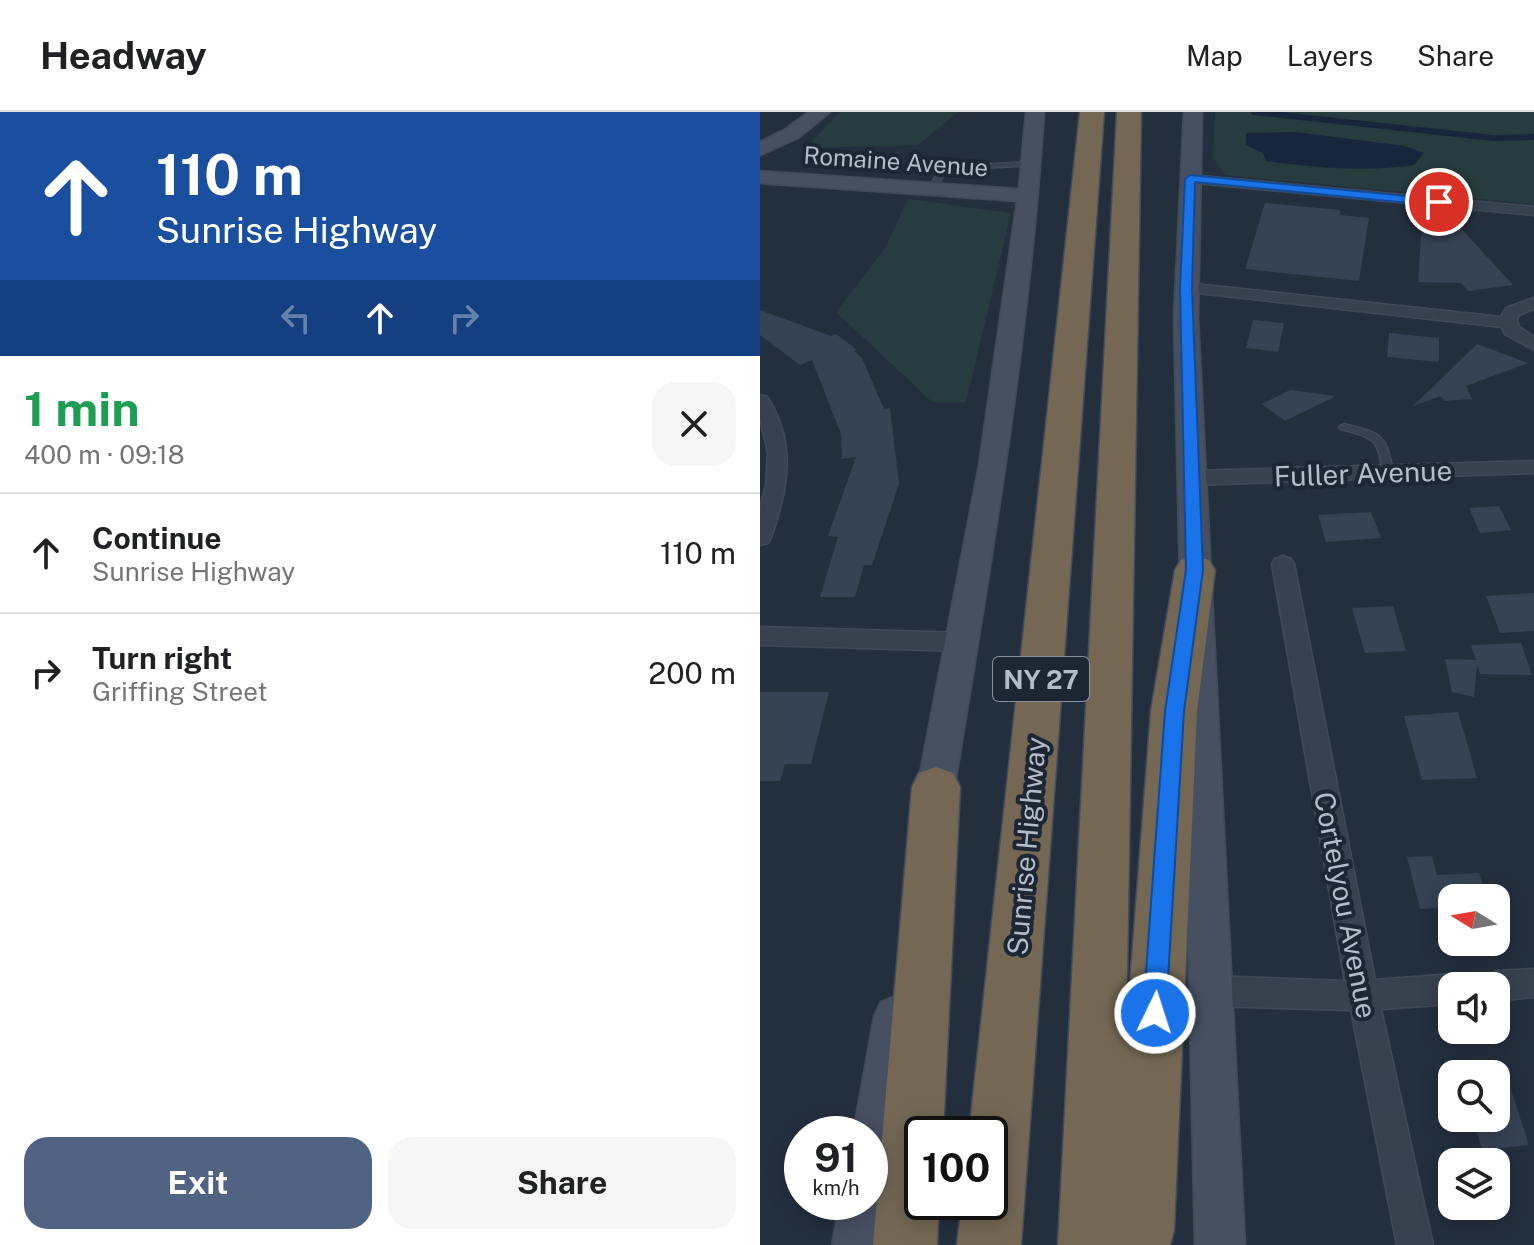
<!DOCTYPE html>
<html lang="en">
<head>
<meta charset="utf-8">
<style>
  body { margin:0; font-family:"Public Sans",sans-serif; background:#f6f6f6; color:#202124; height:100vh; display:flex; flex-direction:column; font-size:30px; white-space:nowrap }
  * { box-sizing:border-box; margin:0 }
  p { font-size:26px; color:#757577 }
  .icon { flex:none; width:44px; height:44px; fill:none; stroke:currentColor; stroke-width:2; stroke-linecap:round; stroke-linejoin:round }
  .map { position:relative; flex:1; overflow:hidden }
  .panel { display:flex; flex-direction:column; background:#fff; width:760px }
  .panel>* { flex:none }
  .hud { background:#1a4fa0; color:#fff; overflow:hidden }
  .needle { width:52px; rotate:281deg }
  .fabs { position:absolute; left:678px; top:772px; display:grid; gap:16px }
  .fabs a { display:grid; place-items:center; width:72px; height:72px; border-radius:16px; background:#fff; box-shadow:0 4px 20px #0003; font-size:40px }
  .speed { position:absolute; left:24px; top:1004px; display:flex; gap:16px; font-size:40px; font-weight:700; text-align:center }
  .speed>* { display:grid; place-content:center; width:104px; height:104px; border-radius:50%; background:#fff; box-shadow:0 4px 20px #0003; line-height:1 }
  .speed small { font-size:20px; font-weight:400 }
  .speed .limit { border:4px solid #111; border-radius:12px; background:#fff; color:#111 }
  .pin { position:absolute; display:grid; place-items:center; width:68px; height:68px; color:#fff; margin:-34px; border:4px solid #fff; border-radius:50%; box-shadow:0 2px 8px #0007 }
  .me { position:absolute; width:88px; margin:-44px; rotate:4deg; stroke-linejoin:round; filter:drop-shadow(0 0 6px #0008) }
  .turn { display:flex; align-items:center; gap:28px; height:168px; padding:0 24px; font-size:36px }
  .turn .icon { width:104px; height:104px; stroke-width:2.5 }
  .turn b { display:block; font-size:56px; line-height:68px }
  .lanes { display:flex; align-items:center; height:76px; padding:0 24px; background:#0003; justify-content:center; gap:40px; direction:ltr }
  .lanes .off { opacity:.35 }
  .round { display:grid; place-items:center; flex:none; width:84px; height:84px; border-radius:24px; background:#f6f6f6 }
  .summary { display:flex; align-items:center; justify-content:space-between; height:136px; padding:0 24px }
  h1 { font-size:48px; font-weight:700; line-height:60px; color:#1e9e55 }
  .cta { display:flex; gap:16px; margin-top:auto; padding:16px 24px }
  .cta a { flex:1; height:92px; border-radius:24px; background:#506383; color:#fff; font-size:32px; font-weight:700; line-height:92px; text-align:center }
  .cta a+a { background:#f6f6f6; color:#202124 }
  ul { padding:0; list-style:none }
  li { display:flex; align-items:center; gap:24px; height:120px; padding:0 24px; border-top:2px solid #e0e0e0 }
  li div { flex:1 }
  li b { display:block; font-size:30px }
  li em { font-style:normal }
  header { display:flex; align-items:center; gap:48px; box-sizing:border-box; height:112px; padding:0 40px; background:#fff; border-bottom:2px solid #e0e0e0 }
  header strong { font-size:38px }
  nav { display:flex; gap:44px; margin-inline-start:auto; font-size:28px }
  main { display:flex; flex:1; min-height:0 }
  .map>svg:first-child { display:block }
  .green { fill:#263c3f }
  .water { fill:#17263c }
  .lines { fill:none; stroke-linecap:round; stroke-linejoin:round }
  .stream { stroke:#17263c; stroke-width:6 }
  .building { fill:#364354 }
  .lane-casing { stroke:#414a57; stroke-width:3 }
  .street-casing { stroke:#414a57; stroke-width:3 }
  .secondary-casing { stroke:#414a57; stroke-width:3 }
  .highway-casing { stroke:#434c59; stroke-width:3 }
  .lane { fill:#38414e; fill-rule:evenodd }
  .street { fill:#38414e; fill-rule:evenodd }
  .secondary { fill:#465061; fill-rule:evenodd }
  .highway { fill:#746855; fill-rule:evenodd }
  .route { fill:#1a73e8; stroke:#114b97; stroke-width:2 }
  .labels { text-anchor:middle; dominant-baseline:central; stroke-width:8; stroke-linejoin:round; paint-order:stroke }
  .far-street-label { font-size:24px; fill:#b4bcc9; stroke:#1d2633 }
  .shield { fill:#1d2633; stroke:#878f9c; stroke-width:2 }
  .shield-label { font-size:26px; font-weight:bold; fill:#b4bcc9 }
  .street-label { font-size:28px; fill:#b4bcc9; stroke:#1d2633 }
</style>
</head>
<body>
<header>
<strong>Headway</strong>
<nav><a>Map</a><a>Layers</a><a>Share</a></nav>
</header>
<main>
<section class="panel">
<div class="hud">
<div class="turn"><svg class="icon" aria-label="ahead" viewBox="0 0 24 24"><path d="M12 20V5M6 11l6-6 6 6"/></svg><div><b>110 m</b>Sunrise Highway</div></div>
<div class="lanes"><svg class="icon off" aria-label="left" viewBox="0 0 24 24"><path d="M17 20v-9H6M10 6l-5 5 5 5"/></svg><svg class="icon" aria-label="ahead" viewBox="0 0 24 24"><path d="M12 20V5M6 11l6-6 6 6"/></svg><svg class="icon off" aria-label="right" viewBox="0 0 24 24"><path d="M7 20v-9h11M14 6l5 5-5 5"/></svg></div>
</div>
<div class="summary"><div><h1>1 min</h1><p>400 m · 09:18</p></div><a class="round"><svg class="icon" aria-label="close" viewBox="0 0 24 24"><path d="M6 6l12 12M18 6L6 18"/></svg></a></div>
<ul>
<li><svg class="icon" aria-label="ahead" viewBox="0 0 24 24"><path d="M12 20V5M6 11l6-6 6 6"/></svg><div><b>Continue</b><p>Sunrise Highway</p></div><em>110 m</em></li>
<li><svg class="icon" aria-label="right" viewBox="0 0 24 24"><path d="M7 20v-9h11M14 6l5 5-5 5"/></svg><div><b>Turn right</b><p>Griffing Street</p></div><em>200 m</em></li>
</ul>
<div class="cta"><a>Exit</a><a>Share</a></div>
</section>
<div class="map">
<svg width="774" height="1133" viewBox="0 0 774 1133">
  <rect width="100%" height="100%" fill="#242f3e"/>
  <path class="green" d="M80 0H198L158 33 45 36Z
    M455 0H774V92L465 63 453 46Z
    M148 87 251 101 206 290H172L76 200 125 136Z"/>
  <path class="water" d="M535 20 645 34 664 41 654 53C606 60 554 56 506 49L503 41 486 33V21Z"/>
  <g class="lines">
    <path class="stream" d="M494 0 733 26 774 25"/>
  </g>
  <path class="building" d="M505 91 580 98V103L609 106 599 169 485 157Z
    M678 110 697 112 753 173 708 179 701 171 658 170 662 111Z
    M0 198 71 224 76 222 97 238 94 239 102 246 124 297 130 296 139 372 112 453H104L95 485H60L78 425 68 424 96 345 82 347 81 322 52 248 40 253 0 223Z
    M493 208 524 211 518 240 486 236Z
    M629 221 679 226V250L627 245Z
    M717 232 768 251 706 274 712 287 684 289 681 284 653 294Z
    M530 278 576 284 525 309 502 292Z
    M739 394 751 418 720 421 709 396Z
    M611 400 621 426 566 430 558 403Z
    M774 481V519L740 521 726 484Z
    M633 494 646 539 605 541 592 496Z
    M761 531 772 563 720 562 717 552 714 585 692 580 685 547 716 548 711 533Z
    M0 580H69L51 652H25L20 669H0Z
    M698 600 717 666 662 668 644 604Z
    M672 744 677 763 719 761 727 786H692V795L660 797 647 745Z
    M745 959 769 1033 722 1038 713 1006H736V962H718Z"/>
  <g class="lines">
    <g class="lane-casing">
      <path id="lane" d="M272 50 276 52 274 53 186 58 174 80 167 78 182 55Z
        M584 312C621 322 626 321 633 360L632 362 628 363 623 360C617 325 614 326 581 317L579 315Z"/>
    </g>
    <g class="street-casing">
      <path id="street" d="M430 63 774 95V103L425 70 423 67Z
        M426 171 741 205 746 196 774 186V197L759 203 757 208 759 215 774 225V238L745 222 742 215 420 179 418 176 420 173Z
        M0 283 7 285C37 331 28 377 11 426L8 431 0 433V396L6 374 8 340 0 306Z
        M774 349V361L433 373 423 366 433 359Z
        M523 444 531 447 534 452 615 868 692 862 703 867 706 874H692V892L621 897 673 1133H637L591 898 451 894 440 889 436 879 440 869 451 864 585 869 512 452 515 447Z
        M0 515 202 521 210 524 214 530 210 536 202 539 0 533Z
        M774 857V885L736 889V874H721L725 864 736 859Z"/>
    </g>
    <g class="secondary-casing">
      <path id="secondary" d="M49 0H70L38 26 0 43V30L24 18Z
        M266 0H284C269 236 228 469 190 703L184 715 171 719 158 715 152 703 219 353 257 89 0 71V59L259 77Z
        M424 0H442L438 206 485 1133H435L414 206Z
        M136 884 151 890 158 905 134 1058 127 1075 123 1077 128 1090 122 1133H72L80 1090H110V1022H93L114 905 121 890Z"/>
    </g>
    <g class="highway-casing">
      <path id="highway" d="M320 0H344L261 1133H197L202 1090H230V1022H209Z
        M357 0H381L366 924 391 599 415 458 421 448 435 444 449 448 455 458 437 599 414 1118 410 1133H298Z
        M176 655 193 661 200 675 183 1022H162V1090H179L177 1133H113L152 675 159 661Z"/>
    </g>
    <use href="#lane" class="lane"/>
    <use href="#street" class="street"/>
    <use href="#secondary" class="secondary"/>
    <use href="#highway" class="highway"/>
  </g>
  <path class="route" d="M430 63 679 87 685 90 679 94 435 70 432 176 443 458 424 599 406 901 403 909 395 913 386 909 383 901 405 599 426 458 420 176 425 67Z"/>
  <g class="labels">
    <g class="far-street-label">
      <text transform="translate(136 49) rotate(4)">Romaine Avenue</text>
    </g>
    <rect class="shield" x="233" y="545" width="96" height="44" rx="6"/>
    <g class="shield-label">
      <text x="281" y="567">NY 27</text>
    </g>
    <g class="street-label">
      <text transform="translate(603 361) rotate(-2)">Fuller Avenue</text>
      <text transform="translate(266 734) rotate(-85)">Sunrise Highway</text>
      <text transform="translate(586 793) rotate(79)">Cortelyou Avenue</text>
    </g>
  </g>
</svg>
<div class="fabs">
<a><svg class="needle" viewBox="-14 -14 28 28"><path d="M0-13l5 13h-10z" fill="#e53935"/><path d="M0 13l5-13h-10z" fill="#757577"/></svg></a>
<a><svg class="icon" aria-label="sound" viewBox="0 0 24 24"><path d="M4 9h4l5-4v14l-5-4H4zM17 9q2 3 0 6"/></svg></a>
<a><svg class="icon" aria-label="search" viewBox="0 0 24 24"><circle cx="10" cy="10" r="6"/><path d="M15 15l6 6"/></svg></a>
<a><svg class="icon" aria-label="layers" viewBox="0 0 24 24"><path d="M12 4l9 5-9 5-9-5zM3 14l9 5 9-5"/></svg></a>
</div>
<div class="speed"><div>91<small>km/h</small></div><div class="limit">100</div></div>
<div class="pin" style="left:679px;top:90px;background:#d93025"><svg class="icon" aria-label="arrive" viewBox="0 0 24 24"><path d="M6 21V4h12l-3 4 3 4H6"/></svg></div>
<svg class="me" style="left:395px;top:901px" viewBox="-20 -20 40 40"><circle r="17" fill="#1a73e8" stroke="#fff" stroke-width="3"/><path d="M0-11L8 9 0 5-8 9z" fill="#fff"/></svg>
</div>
</main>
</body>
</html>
